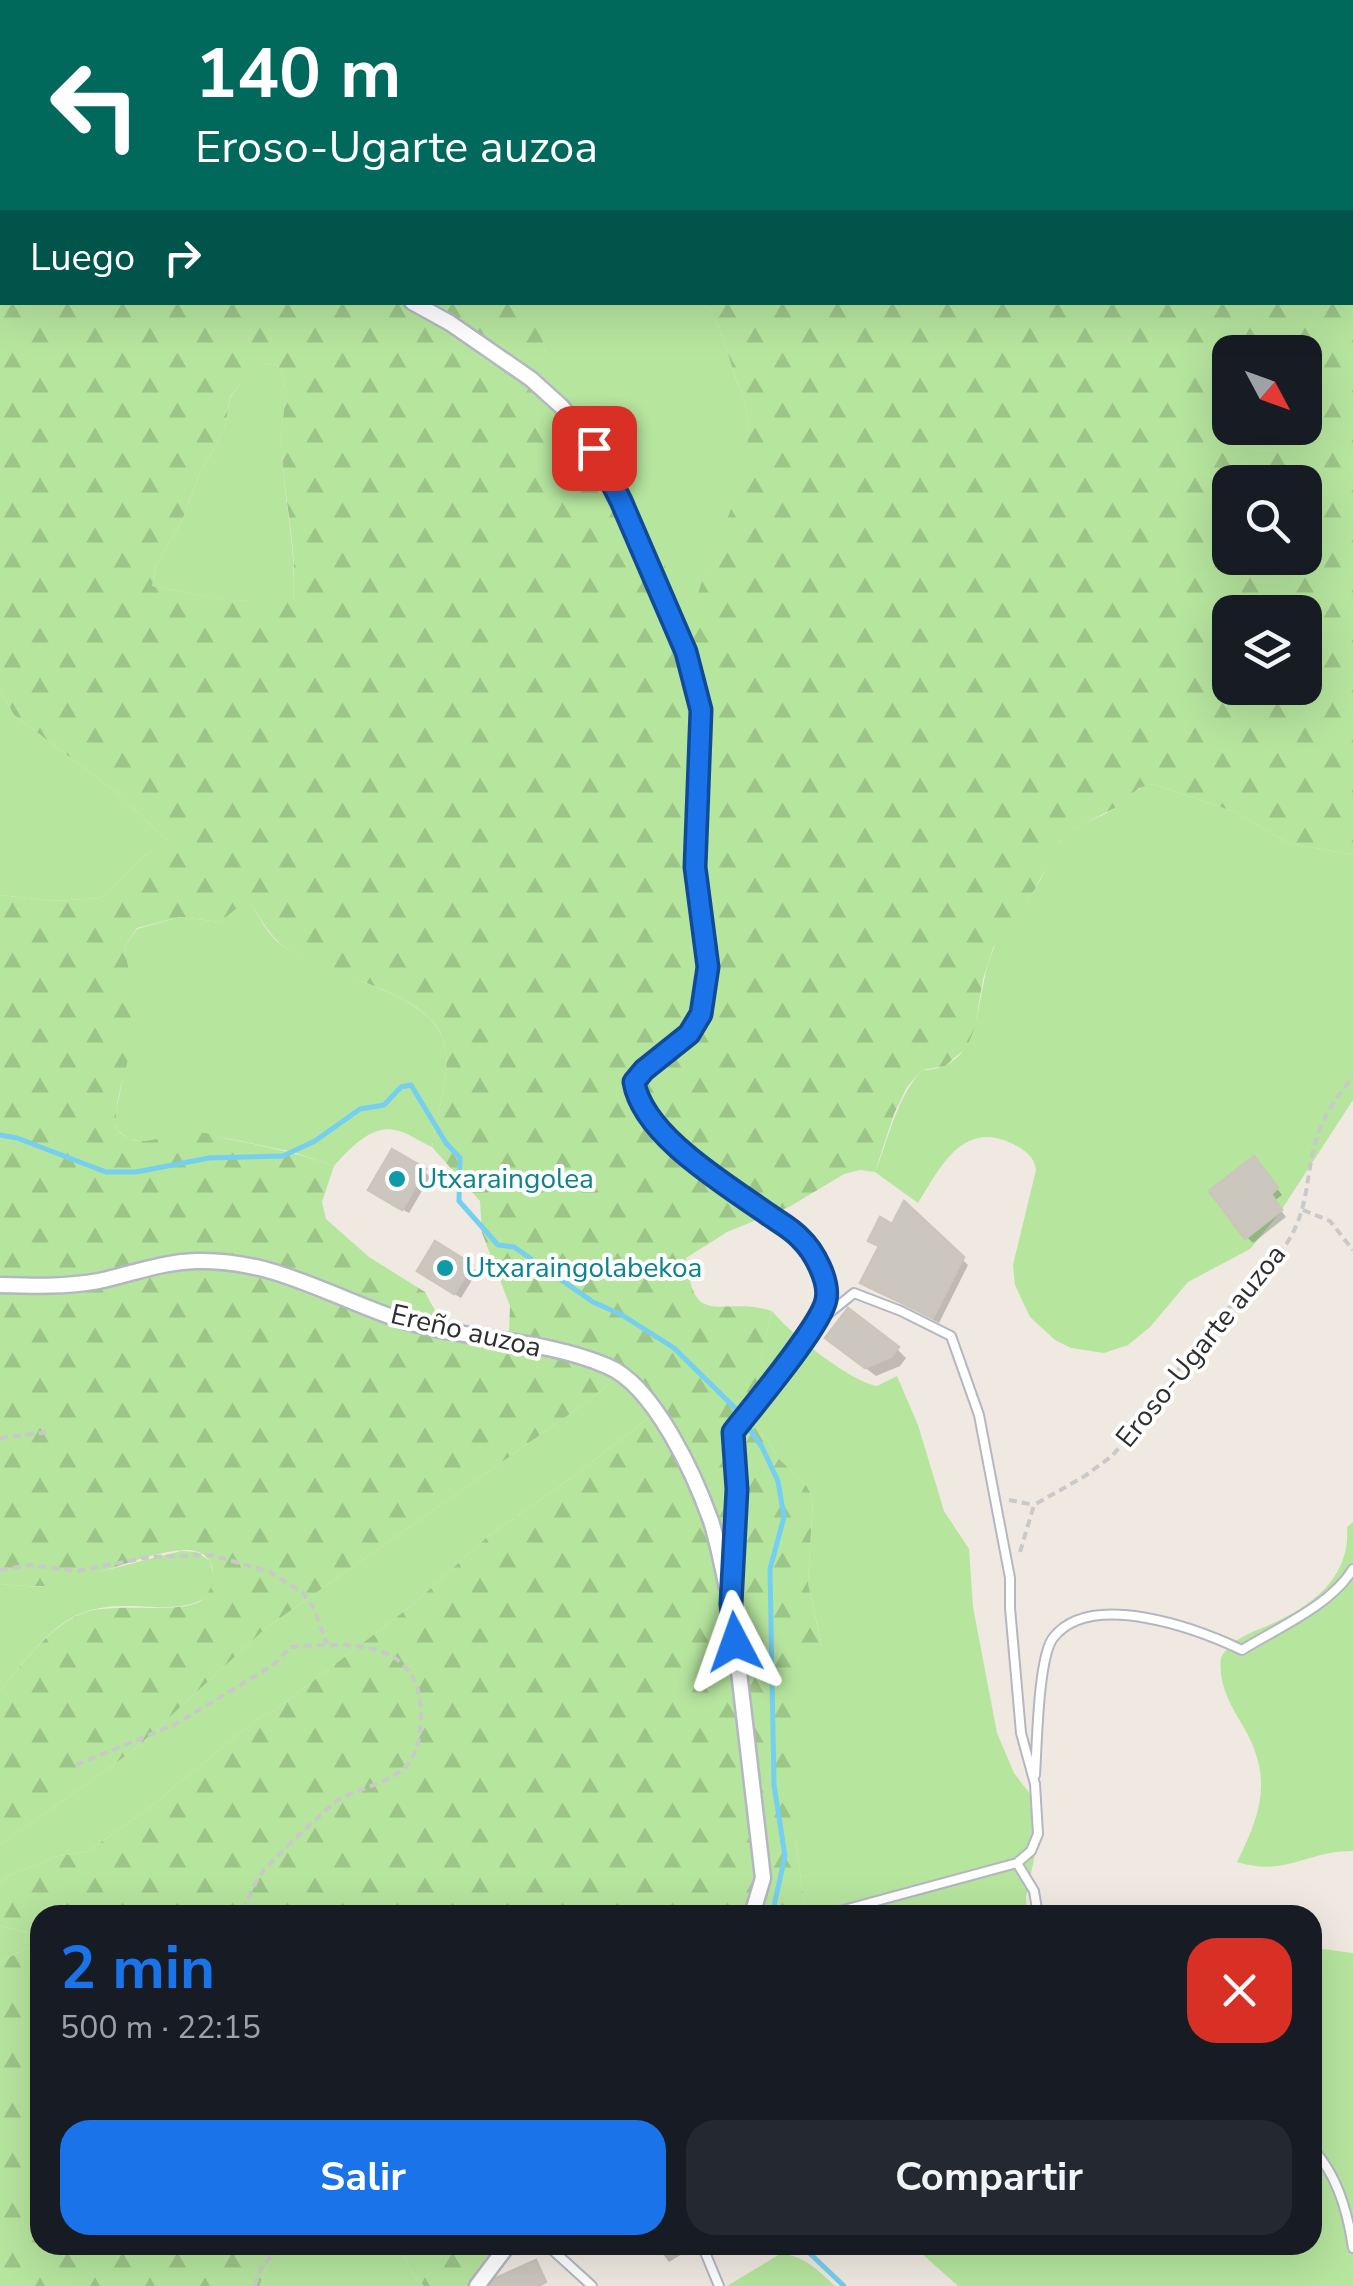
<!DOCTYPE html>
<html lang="es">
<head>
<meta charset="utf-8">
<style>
  body { margin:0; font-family:"Nunito Sans",sans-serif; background:#242831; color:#f1f3f6; height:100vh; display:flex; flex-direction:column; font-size:38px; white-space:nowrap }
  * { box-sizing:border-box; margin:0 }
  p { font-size:32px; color:#9ea1a6 }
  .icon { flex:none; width:55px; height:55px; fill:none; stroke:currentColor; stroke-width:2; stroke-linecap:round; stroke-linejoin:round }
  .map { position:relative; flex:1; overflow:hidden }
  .panel { position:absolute; left:30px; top:1905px; width:1292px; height:350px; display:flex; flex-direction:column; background:#171b24; border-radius:30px; box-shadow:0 10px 40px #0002 }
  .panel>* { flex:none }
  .top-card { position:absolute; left:0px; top:0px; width:1355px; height:305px; box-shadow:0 10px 40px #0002; background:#00695c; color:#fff; overflow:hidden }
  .needle { width:65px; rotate:131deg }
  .controls { position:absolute; left:1212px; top:335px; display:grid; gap:20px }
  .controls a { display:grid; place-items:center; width:110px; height:110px; border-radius:20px; background:#171b24; box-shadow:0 10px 40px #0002; font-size:50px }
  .pin { position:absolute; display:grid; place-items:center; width:85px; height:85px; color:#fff; margin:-42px; border-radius:20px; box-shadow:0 5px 15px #0006 }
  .me { position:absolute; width:110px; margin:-55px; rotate:356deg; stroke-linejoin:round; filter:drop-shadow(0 0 8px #0008) }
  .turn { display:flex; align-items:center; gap:35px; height:210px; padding:0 30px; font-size:45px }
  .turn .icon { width:130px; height:130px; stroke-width:2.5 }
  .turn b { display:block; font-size:70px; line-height:85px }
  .then { display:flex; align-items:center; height:95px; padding:0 30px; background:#0003; gap:20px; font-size:38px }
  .round { display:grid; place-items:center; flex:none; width:105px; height:105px; border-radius:30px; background:#242831 }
  .overview { display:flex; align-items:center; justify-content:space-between; height:170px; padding:0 30px }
  h1 { font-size:60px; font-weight:700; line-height:75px; color:#1a73e8 }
  .button { display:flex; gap:20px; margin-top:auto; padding:20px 30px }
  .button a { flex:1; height:115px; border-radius:30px; background:#1a73e8; color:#fff; font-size:40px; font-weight:700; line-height:115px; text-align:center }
  .button a+a { background:#242831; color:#f1f3f6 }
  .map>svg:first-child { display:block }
  .grass { fill:#b6e59e }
  .forest { fill:url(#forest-firs); fill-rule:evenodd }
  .shadow { fill:#0003 }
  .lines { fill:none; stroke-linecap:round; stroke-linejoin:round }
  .stream { stroke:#75cff0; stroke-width:5 }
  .building { fill:#cbc7bf; stroke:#cbc5ba; stroke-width:2.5 }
  .lane-casing { stroke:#b4b7c1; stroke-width:12 }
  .street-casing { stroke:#b4b7c1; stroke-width:19 }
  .path { stroke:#c9c9c9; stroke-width:4; stroke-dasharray:8 5; stroke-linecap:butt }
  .lane { stroke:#fff; stroke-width:8 }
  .street { stroke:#fff; stroke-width:14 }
  .route-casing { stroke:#114b97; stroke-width:25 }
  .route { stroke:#1a73e8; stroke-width:18 }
  .culture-dot { fill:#0f9aa8; stroke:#fff; stroke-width:4 }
  .labels { text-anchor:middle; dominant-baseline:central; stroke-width:8; stroke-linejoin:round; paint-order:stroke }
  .culture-label { font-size:28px; fill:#0d838f; stroke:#fff; text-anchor:start }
  .street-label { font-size:28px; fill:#2e2e2e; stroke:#fff }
</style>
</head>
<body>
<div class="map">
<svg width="1353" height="2286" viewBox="0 0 1353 2286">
  <defs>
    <pattern id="forest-firs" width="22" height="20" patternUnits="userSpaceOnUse" patternTransform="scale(2.5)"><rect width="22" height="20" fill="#b6e59e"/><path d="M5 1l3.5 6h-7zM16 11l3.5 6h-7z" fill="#9dc588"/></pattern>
  </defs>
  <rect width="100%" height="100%" fill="#efe9e1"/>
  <path class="grass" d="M528 303H706C720 325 726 348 734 373 738 386 744 397 746 410 759 482 706 549 692 617L596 440 542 396 546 351Z
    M268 363 277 365C290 381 284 407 282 427 279 485 298 543 293 602L223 600 152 586 156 565 181 523 199 475 225 428 230 398 248 372Z
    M0 690 14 715 116 792 170 843 146 854 101 898 55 901 0 895Z
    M1153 784 1235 812 1289 843 1353 855V1100L1278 1215 1250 1249 1188 1282 1150 1327 1128 1345 1104 1353 1071 1348 1055 1340 1030 1317 1015 1285 1013 1265 1036 1170C1034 1155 1023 1149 1011 1143 962 1120 940 1168 918 1203L875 1172C890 1135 895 1101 922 1070 986 1070 974 992 993 950 1003 926 1023 908 1037 886 1046 871 1050 852 1062 839 1075 823 1098 820 1115 808 1128 799 1136 786 1153 784Z
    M248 898C257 913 266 932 279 943 321 978 435 988 445 1047 451 1078 436 1115 432 1147 420 1142 408 1132 395 1130 370 1125 349 1150 334 1166L293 1152 196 1132 148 1143 129 1139 117 1130 115 1116 136 1014 124 948 137 929 180 917 220 922Z
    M772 1311C790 1333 849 1381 877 1386L897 1376 918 1425 944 1511 969 1549 973 1607 997 1733 1014 1773 1040 1807V1831L1026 1897 1027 1915H806L795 1838V1659L822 1646 808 1583 813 1498 806 1485 780 1460 752 1418 768 1390 761 1353Z
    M625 1371C643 1378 653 1391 662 1407L574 1476 487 1537 411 1606 275 1710 258 1718 144 1812 88 1851 54 1857 8 1876 0 1884V1845L134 1750 266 1628 587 1402Z
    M1353 1522V1851C1306 1851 1286 1877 1237 1862 1262 1812 1273 1777 1243 1726 1230 1704 1218 1684 1221 1658 1231 1638 1252 1633 1271 1624 1313 1606 1351 1576 1347 1527Z
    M181 1551 197 1552 210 1561C230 1620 155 1605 123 1606 107 1606 91 1609 77 1615 46 1630 22 1665 0 1691V1584L40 1587Z
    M0 1926 26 1932 40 1927V1942L0 1962Z
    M1323 1949 1353 1953V2286H958L912 2245H1312L1313 1952Z
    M277 2245H399L413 2275 424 2286H259Z
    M780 2254C803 2254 819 2271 835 2286H727Z"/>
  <path class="forest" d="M0 0H1353V855L1289 843 1235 812 1153 784 1139 788 1117 807 1075 828 1060 841 1035 889 993 948 983 979 975 1027 967 1047 945 1066 922 1070 907 1087 894 1114 875 1172 860 1170 844 1174 789 1207 727 1232 686 1258C694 1332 720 1295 772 1311L761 1353 768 1389 752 1418 780 1460 806 1485 813 1498 808 1583 822 1647 795 1660V1838L806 1915H40V1927L27 1932 0 1926V1884L8 1876 54 1857 88 1851 144 1812 258 1718 275 1710 411 1606 487 1537 574 1476 662 1407C652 1391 643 1378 625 1371L587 1402 266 1628 134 1750 0 1845V1691C23 1664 49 1626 83 1613 114 1601 185 1616 203 1599 210 1593 214 1581 213 1571 212 1557 200 1550 186 1550 147 1551 94 1578 53 1585 36 1588 17 1585 0 1584V895L55 901 101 898 146 854 169 842 116 792 14 715 0 690ZM2 2H1352V302L706 303C720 325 726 348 734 373 739 388 746 402 747 417 754 487 707 549 692 615L596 439 547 385C552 355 539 329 528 302H2ZM1230 352H1305V428H1230ZM268 363 277 365C290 381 284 407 282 427 279 485 299 543 293 601L224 600 152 586 156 565 181 523 199 475 225 428 230 397 249 372ZM1230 482H1305V558H1230ZM1230 612H1305V688H1230ZM248 899C259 916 269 936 286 948 327 979 436 989 445 1047 451 1078 436 1115 432 1147L480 1201 482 1233 510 1306 509 1331H484L438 1316 425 1292 369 1257 326 1219 322 1202 334 1166C299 1153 264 1146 228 1139 216 1136 202 1131 189 1132 161 1132 142 1154 117 1130 111 1104 132 1056 135 1028 139 1001 129 974 124 948L137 928 180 917 220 922Z
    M40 1942V2245H277L259 2286H0V1962Z
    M399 2245H523L478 2286H424L413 2275Z"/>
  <path class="shadow" d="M1259 1165 1282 1195 1274 1201 1286 1217 1253 1243 1247 1237Z
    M424 1171 430 1177 409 1213 377 1195Z
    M905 1205 968 1265 939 1323 863 1282 880 1248 871 1240 893 1227Z
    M471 1267 477 1272 461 1298 426 1276Z
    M838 1347 897 1349 906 1358 900 1366 876 1376Z
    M611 2245H635L619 2253Z
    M656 2245H697L669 2262Z"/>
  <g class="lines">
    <path class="stream" d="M0 1135 17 1138 106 1172H136L209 1158 283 1156 315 1141 360 1109 384 1105 401 1087 411 1085 446 1143 460 1158 459 1201 498 1245 514 1247 593 1302 622 1315 674 1348 738 1411
      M746 1424 762 1447 778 1481 784 1517 770 1569 774 1785 785 1856 772 1915
      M801 2245 844 2286"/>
  </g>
  <path class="building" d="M392 1149 426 1169 402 1210 368 1190Z
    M1254 1156 1278 1188 1271 1194 1282 1210 1245 1239 1209 1191Z
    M904 1201 964 1257 933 1318 860 1283 879 1246 868 1241 880 1217 892 1224Z
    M435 1241 473 1265 454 1294 417 1271Z
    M848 1308 899 1347 891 1357 865 1368 825 1338Z
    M536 2260 546 2282 538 2286H490L496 2278Z"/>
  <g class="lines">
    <g class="lane-casing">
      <path id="lane" d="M823 1318 854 1293 901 1311 951 1336 979 1415 1010 1578V1608L1021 1733 1035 1784 1038 1834 1031 1851 1017 1863
        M1035 1775C1037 1747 1038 1658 1053 1638 1091 1589 1198 1629 1242 1650 1279 1627 1330 1606 1353 1569
        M825 1915 1017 1863 1034 1891 1038 1915
        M1312 2148C1337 2174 1348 2213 1353 2248
        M547 2245 592 2286
        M702 2245 719 2286"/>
    </g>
    <g class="street-casing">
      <path id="street" d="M458 2 459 0
        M412 302 450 323 531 379 562 407 594 448 621 501 686 652 701 710 695 867 707 967 701 1014 689 1034 644 1070 635 1083C643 1136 727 1185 769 1215 779 1222 792 1229 801 1237 814 1251 830 1281 826 1300 821 1326 753 1406 733 1432L737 1489 731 1603 763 1878 752 1915
        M0 1285C33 1286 66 1287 99 1281 131 1274 162 1262 196 1261 270 1259 324 1293 392 1317 461 1341 539 1337 607 1366 654 1385 695 1476 711 1521 718 1543 722 1566 727 1588
        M477 2286 508 2245"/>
    </g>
    <path class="path" d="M1303 1210 1330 1221 1353 1250
      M0 1438 48 1432
      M1009 1500 1034 1505
      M1020 1552 1034 1505 1085 1476 1112 1456 1145 1418 1194 1347 1287 1243C1310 1207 1305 1175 1317 1137 1324 1114 1339 1095 1353 1076
      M0 1570 30 1565 77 1571 150 1557 211 1555 270 1572 303 1593 314 1609 327 1644
      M76 1765 176 1724 273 1665 291 1647C346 1643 420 1637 421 1713 421 1727 420 1745 412 1758 397 1783 363 1786 340 1799 328 1806 270 1862 261 1874 253 1886 247 1902 240 1915
      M255 2286 261 2268 281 2245"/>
    <use href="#lane" class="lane"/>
    <use href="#street" class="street"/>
  </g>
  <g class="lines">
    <g class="route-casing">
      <path id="route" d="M594 448 621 501 686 652 701 710 695 867 708 967 701 1014 689 1034 644 1070 634 1082C643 1136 727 1185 769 1215 779 1222 792 1229 800 1238 814 1251 830 1281 826 1300 821 1326 753 1406 733 1432L737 1489 731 1604 735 1642"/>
    </g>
    <use href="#route" class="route"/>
  </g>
  <g class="culture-dot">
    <circle cx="397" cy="1179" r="10"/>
    <circle cx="445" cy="1268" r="10"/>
  </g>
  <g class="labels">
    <g class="culture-label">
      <text x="417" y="1179">Utxaraingolea</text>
      <text x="465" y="1268">Utxaraingolabekoa</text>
    </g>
    <g class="street-label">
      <text transform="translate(466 1331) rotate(13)">Ereño auzoa</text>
      <text transform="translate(1201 1346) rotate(-51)">Eroso-Ugarte auzoa</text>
    </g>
  </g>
</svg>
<div class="controls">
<a><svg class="needle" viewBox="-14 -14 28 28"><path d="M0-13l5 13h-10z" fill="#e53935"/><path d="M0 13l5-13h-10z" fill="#9ea1a6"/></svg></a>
<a><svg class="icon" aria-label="search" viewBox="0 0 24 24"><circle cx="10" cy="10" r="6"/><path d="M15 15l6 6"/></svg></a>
<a><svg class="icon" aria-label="layers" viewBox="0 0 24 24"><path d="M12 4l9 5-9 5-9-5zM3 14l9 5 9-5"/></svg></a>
</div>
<div class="pin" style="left:594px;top:448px;background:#d93025"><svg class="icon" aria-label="arrive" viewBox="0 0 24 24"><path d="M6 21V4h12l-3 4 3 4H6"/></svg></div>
<svg class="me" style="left:735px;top:1642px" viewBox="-20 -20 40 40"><path d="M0-17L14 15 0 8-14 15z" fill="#1a73e8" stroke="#fff" stroke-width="4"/></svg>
<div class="top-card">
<div class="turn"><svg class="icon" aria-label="left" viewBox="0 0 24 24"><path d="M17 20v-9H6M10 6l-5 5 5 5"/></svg><div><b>140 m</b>Eroso-Ugarte auzoa</div></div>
<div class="then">Luego<svg class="icon" aria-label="right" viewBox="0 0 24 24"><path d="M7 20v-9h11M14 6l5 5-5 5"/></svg></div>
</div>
<section class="panel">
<div class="overview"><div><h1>2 min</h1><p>500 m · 22:15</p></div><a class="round" style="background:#d93025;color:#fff"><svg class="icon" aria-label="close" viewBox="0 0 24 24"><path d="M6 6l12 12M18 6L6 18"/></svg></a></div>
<div class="button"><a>Salir</a><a>Compartir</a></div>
</section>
</div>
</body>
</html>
